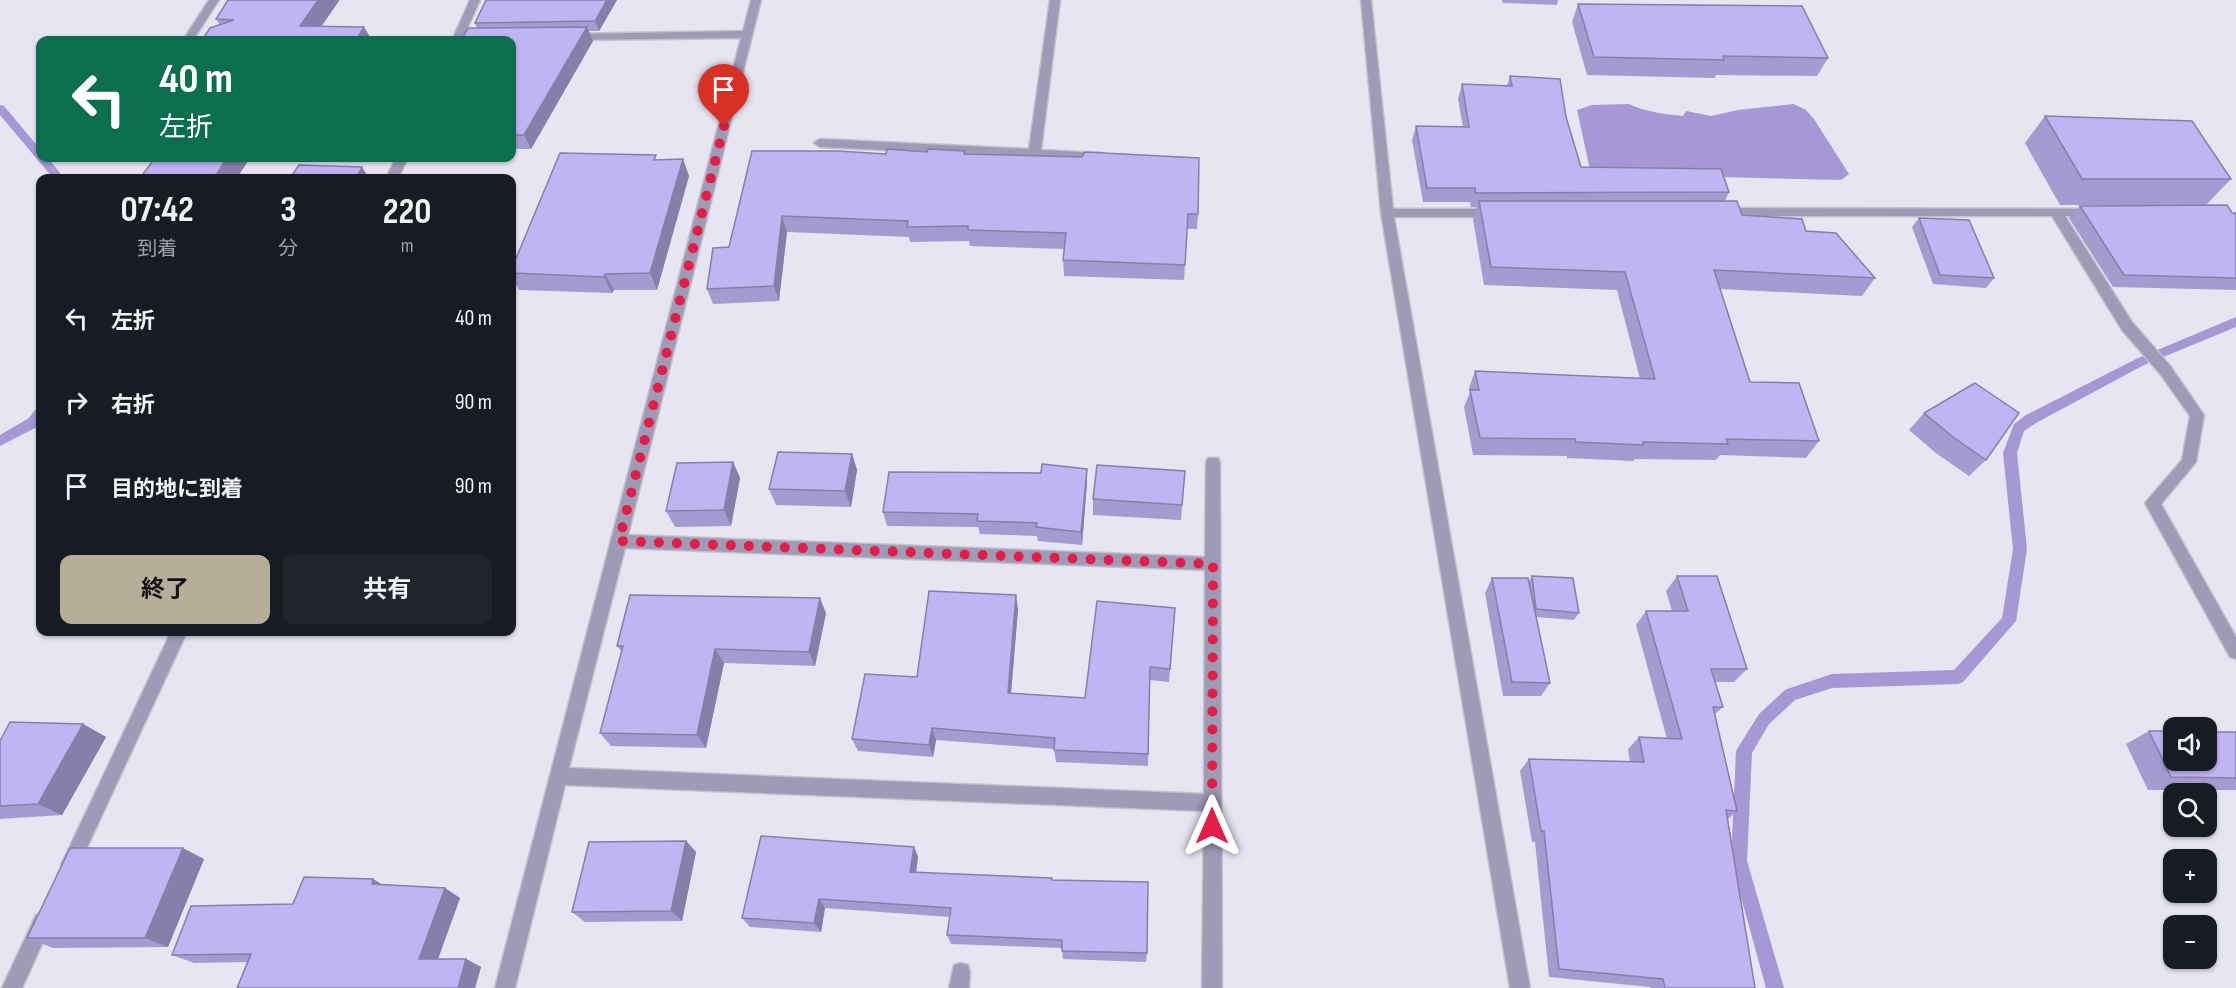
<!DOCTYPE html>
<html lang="ja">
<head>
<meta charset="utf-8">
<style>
  body { margin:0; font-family:"Sofia Sans Condensed","Noto Sans JP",sans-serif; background:#20242c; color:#f1f3f6; height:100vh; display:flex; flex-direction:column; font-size:22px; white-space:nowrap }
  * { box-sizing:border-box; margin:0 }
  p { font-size:20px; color:#9ea1a6 }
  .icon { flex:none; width:33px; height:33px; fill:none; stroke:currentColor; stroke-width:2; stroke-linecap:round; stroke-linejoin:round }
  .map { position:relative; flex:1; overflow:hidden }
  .panel { position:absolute; left:36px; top:174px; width:480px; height:462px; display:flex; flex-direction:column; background:#171b24; border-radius:12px; box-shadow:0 2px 4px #0004 }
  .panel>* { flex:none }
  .banner { position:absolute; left:36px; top:36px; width:480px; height:126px; border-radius:12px; box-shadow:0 2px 4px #0004; background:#0b6e4f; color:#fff; overflow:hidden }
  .tools { position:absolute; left:2163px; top:717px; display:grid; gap:12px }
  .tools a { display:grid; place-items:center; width:54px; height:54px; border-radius:12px; background:#171b24; box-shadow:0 2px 4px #0004; font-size:30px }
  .pin { position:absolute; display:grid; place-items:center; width:51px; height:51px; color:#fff; margin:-62px -26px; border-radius:50% 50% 50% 0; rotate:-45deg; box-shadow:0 0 6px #0007 }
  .pin .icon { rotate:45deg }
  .me { position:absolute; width:66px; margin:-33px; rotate:0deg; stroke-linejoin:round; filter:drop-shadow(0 0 4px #0008) }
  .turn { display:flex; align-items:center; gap:21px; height:126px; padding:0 24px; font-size:27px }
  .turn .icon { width:78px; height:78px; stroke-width:2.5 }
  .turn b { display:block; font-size:42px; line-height:51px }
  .eta { display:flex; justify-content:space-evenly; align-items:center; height:102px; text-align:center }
  .eta b { font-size:36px; font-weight:700; line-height:42px }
  .button { display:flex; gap:12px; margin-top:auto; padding:12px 24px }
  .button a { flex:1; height:69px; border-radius:12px; background:#b7ae9a; color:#111; font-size:24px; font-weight:700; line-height:69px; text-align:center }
  .button a+a { background:#20242c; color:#f1f3f6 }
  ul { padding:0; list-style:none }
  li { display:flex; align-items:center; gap:18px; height:84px; padding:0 24px }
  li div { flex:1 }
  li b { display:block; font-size:22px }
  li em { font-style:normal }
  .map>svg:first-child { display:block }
  .water { fill:#a598d4 }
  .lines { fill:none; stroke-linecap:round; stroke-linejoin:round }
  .stream { fill:#a598d4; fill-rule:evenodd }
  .street-casing { stroke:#c3c2cd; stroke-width:3 }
  .street { fill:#9f9ab5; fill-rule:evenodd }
  .wall { fill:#a69bd0 }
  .shaded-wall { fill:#877ea9 }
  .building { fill:#c1b4f2; stroke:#877ea9; stroke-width:1.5 }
  .route { stroke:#e11d48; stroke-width:10; stroke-dasharray:0 18 }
</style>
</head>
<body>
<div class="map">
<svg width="2236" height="988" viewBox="0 0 2236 988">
  <rect width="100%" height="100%" fill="#e7e5f2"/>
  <path class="water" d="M1629 104C1646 112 1664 114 1683 116L1686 111 1711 116 1738 110 1794 104 1806 110 1814 119 1849 174 1841 180 1591 174 1577 110 1592 105Z"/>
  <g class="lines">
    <path class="stream" d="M0 105 4 106 40 149V158H48L64 178H53L0 115Z
      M2236 317V327L2144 365 2036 423 2024 431 2017 453 2027 549 2016 621 1963 682 1958 684 1832 688 1795 700 1769 724 1752 753 1747 861 1784 988H1766L1731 861 1736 751 1739 746 1759 714 1785 690 1790 688 1832 674 1954 670 2002 618 2013 549 2003 453 2014 424 2026 415 2136 359Z
      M40 409V423L39 426 0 446V435L29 418 35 410Z"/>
    <g class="street-casing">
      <path id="street" d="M209 0H219L193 40H183Z
        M470 0H480L462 40H452Z
        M751 0H761L628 535 1205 557 1206 462 1208 458H1218L1220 462 1222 988H1202L1204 811 565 785 515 988H495L741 38 571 40 565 37 571 34 743 31ZM625 548 1205 570 1204 794 569 768Z
        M1050 0H1060L1041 150 1102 153 1108 157 1106 160 820 147 814 143 820 139 1029 149Z
        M1361 0H1371L1393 209H1495L1501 213 1495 217H1394L1530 988H1510L1381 213Z
        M396 158H408L398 178H386Z
        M1720 208 2099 209 2101 212 2095 216H2065L2132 322 2171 367 2204 415 2196 462 2161 504 2236 637V659L2230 657 2145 503 2182 460 2190 416 2161 375 2122 330 2052 216H1720L1714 212Z
        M171 632H187L76 871 70 874 64 871 61 865 64 859Z
        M43 913 50 915 52 922 22 988H2L36 915Z
        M961 963 968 965 970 972 969 988H949L954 965Z"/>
    </g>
    <use href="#street" class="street"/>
  </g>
  <path class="wall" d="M617 0 599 31H589L593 41 531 149H512V40L477 28 475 23Z
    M1502 0H1558L1557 5 1503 3Z
    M339 1 220 25 216 19Z
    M1578 4 1828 58 1817 76 1716 75 1715 78 1587 75 1572 22Z
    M1510 76 1566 117 1581 167 1729 192 1725 201 1742 215 1806 231 1875 278 1862 296 1720 289 1750 382 1819 441 1806 458 1720 455 1716 460 1635 459 1633 461 1567 458V456L1473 455 1464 407 1470 392 1469 388 1475 371 1640 379 1617 290 1484 285 1473 219 1477 207H1471L1470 202H1423L1412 140 1416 126 1463 127 1458 99 1462 84 1507 86Z
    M2045 116 2231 179 2206 205H2060L2025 143Z
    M965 151 966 155 1198 214 1197 229H1187L1184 280 1064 276 1063 260 1064 249 970 246 969 241 910 242 909 237 787 232 779 301 713 304 707 289 729 247 886 154 927 152Z
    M657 160 689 176 657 290H614L612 293 519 290 512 277V268Z
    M2080 206 2236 213V290L2113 287 2069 218Z
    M1919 218 1994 278 1986 288 1933 284 1912 227Z
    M1924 413 1986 460 1969 476 1937 454 1909 430Z
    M852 454 857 470 851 507 776 505 769 489Z
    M733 462 740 478 731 526 675 527 666 511Z
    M1087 469V483L1082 545 1038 541 1037 536 980 534 978 527 887 526 883 512 1041 473Z
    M1185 471 1181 520 1093 515V499Z
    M1532 576 1579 613 1574 620 1536 617 1550 683 1541 696H1503L1485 593 1492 578 1529 581Z
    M1677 576 1747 669 1734 682H1715L1723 707 1715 714 1737 811 1728 819 1755 988H1650V987L1549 977 1535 842H1532L1520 771 1529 759 1630 762 1628 749 1639 737 1667 739 1636 625 1646 611H1672L1666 591Z
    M1175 608 1169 682 1150 680 1148 766 1056 762 1054 749 936 740 933 757 858 751 852 739 917 677 1018 609 1011 693 1085 698Z
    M826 613 815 666 724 663 706 748 611 746 600 733 622 652 617 646Z
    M83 724 106 737 62 815 0 819V741Z
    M2149 731 2236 732V790H2148L2126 744Z
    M686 841 696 852 682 921 585 922 572 912Z
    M914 847 918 857 916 872 1053 880 1147 953 1146 962 1063 959 1062 948 951 944 947 935 950 917 825 908 821 932 750 927 742 918Z
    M204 859 168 947 53 948 27 938Z
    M373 879 382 885 445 888 460 898 438 959H466L481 967 475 988H237L247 962 194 963 172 955Z"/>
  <path class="shaded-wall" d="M318 0H339V1L312 40 300 26Z
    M607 0H617L599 31 595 21Z
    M364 27 372 40H356Z
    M587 27 593 41 531 149 524 135Z
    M227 158H250L237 178H214Z
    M683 159 689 176 657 290 650 273Z
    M362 167 369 178H356Z
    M782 216 787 232 779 301 774 286Z
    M605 274 614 290 612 293 604 277Z
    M852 454 857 470 851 507 845 491Z
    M733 462 740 478 731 526 724 510Z
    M1087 469V483L1082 545 1081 532Z
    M1016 595 1018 609 1010 705 1008 693Z
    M820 598 826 613 815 666 809 652Z
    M715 649 724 663 706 748 697 735Z
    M83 724 106 737 62 815 38 804Z
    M932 728 936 740 933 757 929 745Z
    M686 841 696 852 682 921 671 911Z
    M914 847 918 857 915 881 910 872Z
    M183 848 204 859 168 947 145 938Z
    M373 879 390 889 372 884Z
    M445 888 460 898 435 967 419 959Z
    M819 899 825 908 821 932 814 923Z
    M466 959 481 967 475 988H458Z"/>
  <path class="building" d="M228 0H318L300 26 364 27 356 40H202L210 28 234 20 216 19Z
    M486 0H607L595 21 475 23Z
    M1578 4 1802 6 1828 58 1723 56 1724 60 1594 57Z
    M587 27 524 135H512V40H461L468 28Z
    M1510 76 1560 79 1566 117 1581 167 1721 169 1729 192 1475 193V188H1427L1416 126 1469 127 1462 84 1512 86Z
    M2045 116 2192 121 2231 179H2082Z
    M887 149 927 152 928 149 965 151 964 154 1082 157 1085 152 1199 158 1198 214H1188L1185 265 1063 260 1066 233 968 230V226L907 227 908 221 782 216 774 286 707 289 713 248 729 247 752 151H838L886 154Z
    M560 153 656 155 654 160 683 159 650 273 605 274 604 277 512 273V268Z
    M155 158H227L214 178H140Z
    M299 165 362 167 356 178H290Z
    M1479 201H1737L1742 215 1802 219 1806 231 1836 233 1875 278 1714 270 1750 382 1799 383 1819 441 1726 439 1728 444 1643 442V445L1576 442 1575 439 1480 438 1470 390H1479L1475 371 1655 379 1625 272 1491 267Z
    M2227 205 2232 213H2236V278L2124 275 2080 206Z
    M1919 218 1969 220 1994 278 1940 275Z
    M1975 383 2019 413 1986 460 1953 437 1924 413Z
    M778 452 852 454 845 491 769 489Z
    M733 462 724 510 666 511 677 463Z
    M1042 464 1087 469 1081 532 1036 527 1037 523 977 521 978 514 883 512 889 472 1041 473Z
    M1097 465 1185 471 1182 505 1093 499Z
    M1532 576 1573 578 1579 613 1536 609Z
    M1677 576H1717L1747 669H1711L1723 707H1713L1737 811 1726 810 1755 988H1665L1663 979 1559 969 1544 831H1541L1529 759 1644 762 1639 737 1682 739 1646 611H1688Z
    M1492 578H1528L1550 683 1512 682Z
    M929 591 1016 595 1008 693 1085 698 1097 601 1175 608 1170 669 1150 667 1148 754 1054 750 1055 738 932 728 929 745 852 739 865 674 917 677Z
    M630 595 820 598 809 652 715 649 697 735 600 733 623 646H617Z
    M10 722 83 724 38 804 0 806V741Z
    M2149 731H2174V760H2206V732H2236V778L2171 777Z
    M761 836 914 847 910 872 1052 878V880L1148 882 1147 953 1062 951V940L947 935 951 908 819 899 814 923 742 918Z
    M686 841 671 911 572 912 589 842Z
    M70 848H183L145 938H27Z
    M304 877 373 879 372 884 445 888 419 959H466L458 988H237L251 954 172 955 191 906 293 904Z"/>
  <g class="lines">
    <path class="route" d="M724 126 619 541 1213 564 1212 826"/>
  </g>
</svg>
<div class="tools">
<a><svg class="icon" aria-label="sound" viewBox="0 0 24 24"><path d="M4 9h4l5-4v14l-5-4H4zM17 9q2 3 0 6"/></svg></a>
<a><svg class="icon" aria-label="search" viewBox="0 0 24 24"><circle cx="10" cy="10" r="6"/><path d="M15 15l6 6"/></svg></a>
<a>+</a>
<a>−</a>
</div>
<div class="pin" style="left:724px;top:126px;background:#d93025"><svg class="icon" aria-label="arrive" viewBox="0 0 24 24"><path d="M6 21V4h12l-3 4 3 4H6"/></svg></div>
<svg class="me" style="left:1212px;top:826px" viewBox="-20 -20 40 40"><path d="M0-17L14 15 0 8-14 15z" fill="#e11d48" stroke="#fff" stroke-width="4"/></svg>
<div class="banner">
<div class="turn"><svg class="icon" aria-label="left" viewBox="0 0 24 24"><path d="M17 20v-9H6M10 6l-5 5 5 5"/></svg><div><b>40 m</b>左折</div></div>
</div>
<section class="panel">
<div class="eta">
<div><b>07:42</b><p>到着</p></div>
<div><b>3</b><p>分</p></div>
<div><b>220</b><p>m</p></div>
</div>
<ul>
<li><svg class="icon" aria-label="left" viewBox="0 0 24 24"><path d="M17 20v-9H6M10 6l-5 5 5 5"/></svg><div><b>左折</b></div><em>40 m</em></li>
<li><svg class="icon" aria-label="right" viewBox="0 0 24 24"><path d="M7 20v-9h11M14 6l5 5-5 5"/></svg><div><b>右折</b></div><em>90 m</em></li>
<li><svg class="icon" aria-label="arrive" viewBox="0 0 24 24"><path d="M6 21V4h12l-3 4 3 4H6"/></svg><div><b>目的地に到着</b></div><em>90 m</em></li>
</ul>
<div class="button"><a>終了</a><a>共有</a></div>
</section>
</div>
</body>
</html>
